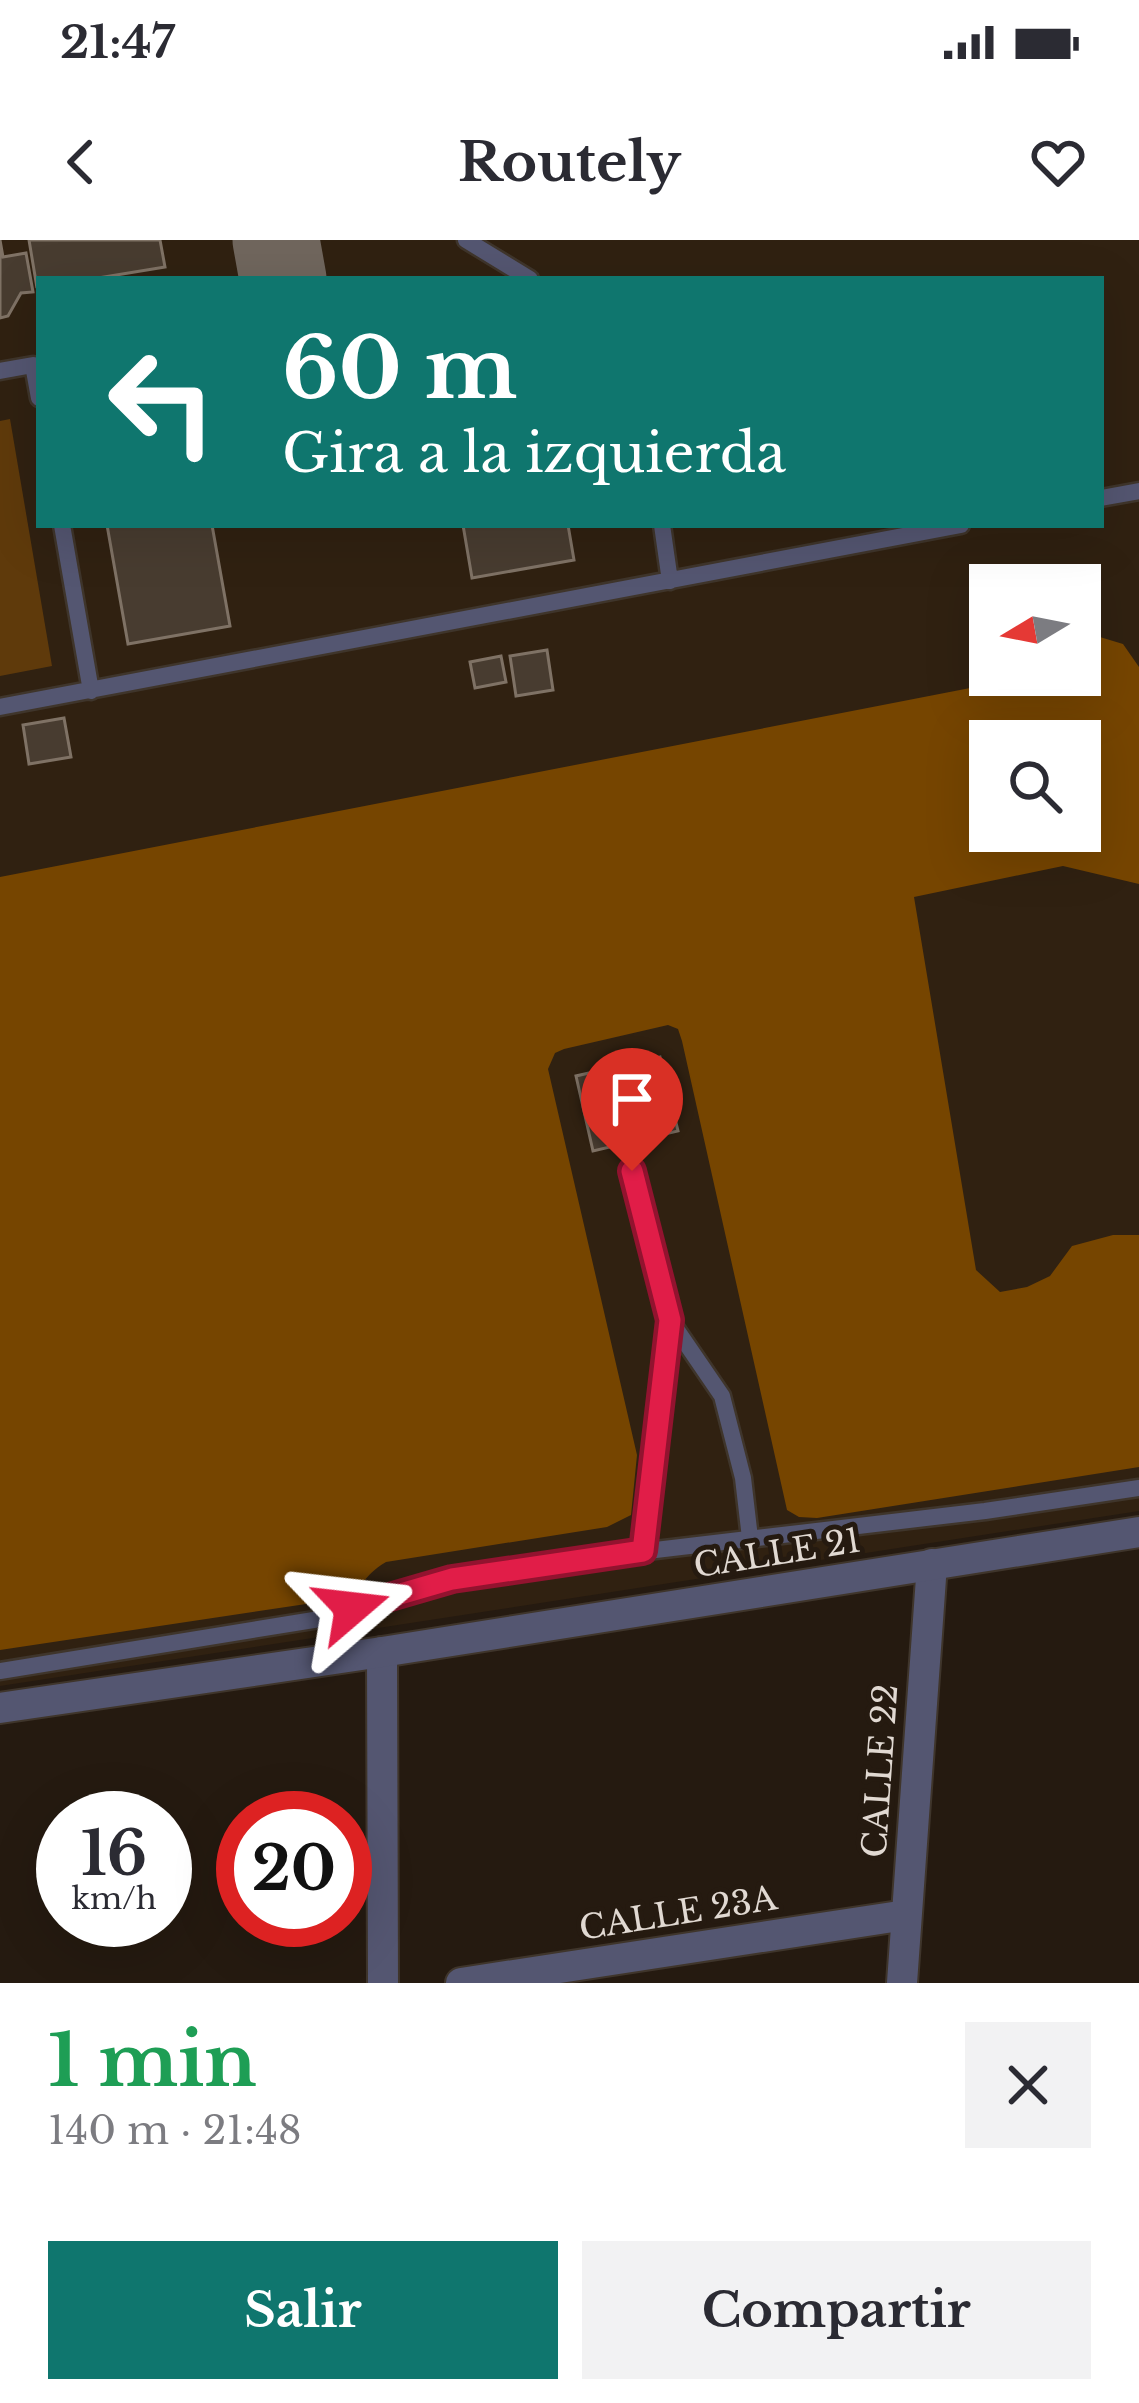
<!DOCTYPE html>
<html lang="es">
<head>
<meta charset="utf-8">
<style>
  body { margin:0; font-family:"Libre Baskerville",serif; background:#f2f2f3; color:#2b2b33; height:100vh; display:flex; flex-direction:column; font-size:45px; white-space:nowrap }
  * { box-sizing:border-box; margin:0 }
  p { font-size:39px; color:#7c7c81 }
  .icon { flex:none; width:66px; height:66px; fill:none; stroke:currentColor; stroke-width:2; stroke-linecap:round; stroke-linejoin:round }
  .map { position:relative; height:1743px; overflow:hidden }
  .details { display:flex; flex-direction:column; background:#fff; flex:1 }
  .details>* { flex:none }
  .guide { position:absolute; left:36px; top:36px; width:1068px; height:252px; border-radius:0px; box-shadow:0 12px 48px #0002; background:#0f766e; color:#fff; overflow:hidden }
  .needle { width:78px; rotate:260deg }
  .fabs { position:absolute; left:969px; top:324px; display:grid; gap:24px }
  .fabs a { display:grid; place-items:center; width:132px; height:132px; border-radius:0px; background:#fff; box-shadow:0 12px 48px #0002; font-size:60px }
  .speed { position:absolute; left:36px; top:1551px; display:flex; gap:24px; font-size:60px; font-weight:700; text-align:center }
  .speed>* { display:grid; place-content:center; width:156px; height:156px; border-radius:50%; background:#fff; box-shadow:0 12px 48px #0002; line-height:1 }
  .speed small { font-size:30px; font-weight:400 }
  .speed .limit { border:18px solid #d22; background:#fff; color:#111 }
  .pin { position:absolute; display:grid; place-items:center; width:102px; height:102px; color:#fff; margin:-123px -51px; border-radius:50% 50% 50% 0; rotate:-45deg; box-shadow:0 0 12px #0007 }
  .pin .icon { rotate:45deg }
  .me { position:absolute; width:132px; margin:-66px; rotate:73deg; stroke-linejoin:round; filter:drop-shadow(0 0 9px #0008) }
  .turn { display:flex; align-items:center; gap:42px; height:252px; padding:0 48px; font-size:54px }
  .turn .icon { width:156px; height:156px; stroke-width:2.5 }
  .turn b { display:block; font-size:84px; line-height:102px }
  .round { display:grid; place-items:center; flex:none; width:126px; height:126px; border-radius:0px; background:#f2f2f3 }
  .headline { display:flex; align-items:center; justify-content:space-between; height:204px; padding:0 48px }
  h1 { font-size:72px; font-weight:700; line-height:90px; color:#1e9e55 }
  .cta { display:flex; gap:24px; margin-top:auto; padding:24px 48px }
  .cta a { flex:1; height:138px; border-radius:0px; background:#0f766e; color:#fff; font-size:48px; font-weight:700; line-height:138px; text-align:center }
  .cta a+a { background:#f2f2f3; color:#2b2b33 }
  .status { display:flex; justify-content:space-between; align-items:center; height:84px; padding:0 60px; background:#fff; direction:ltr }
  .status svg { height:33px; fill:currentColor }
  header { display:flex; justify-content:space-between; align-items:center; height:156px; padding:0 48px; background:#fff; font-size:54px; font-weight:700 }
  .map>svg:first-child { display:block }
  .built { fill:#302111; fill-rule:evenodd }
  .green { fill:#5f3a0b }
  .forest { fill:#764500; fill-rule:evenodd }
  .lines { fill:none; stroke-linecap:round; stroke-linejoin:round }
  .taxiway { stroke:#70665d; stroke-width:87 }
  .building { fill:#483c30; stroke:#7f7265; stroke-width:3 }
  .service-casing { stroke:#3f352b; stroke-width:21 }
  .minor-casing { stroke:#3f352b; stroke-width:34 }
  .tertiary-casing { stroke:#3f352b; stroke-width:34 }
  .service { stroke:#545671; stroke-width:16 }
  .minor { stroke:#545671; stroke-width:30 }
  .tertiary { stroke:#545671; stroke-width:30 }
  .route-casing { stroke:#92132f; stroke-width:30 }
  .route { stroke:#e11d48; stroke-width:21 }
  .labels { text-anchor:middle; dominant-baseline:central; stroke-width:10; stroke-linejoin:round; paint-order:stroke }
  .street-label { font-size:33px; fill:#e1d9d2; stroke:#251a10 }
</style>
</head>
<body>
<div class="status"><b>21:47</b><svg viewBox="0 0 49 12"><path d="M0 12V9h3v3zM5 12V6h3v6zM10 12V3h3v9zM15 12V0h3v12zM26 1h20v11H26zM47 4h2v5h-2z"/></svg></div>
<header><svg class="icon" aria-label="back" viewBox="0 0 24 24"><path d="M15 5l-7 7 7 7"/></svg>Routely<svg class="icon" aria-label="heart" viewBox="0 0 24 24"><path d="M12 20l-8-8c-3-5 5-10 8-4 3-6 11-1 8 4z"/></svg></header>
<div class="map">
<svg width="1139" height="1743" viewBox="0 0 1139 1743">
  <rect width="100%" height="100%" fill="#251a10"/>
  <path class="built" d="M0 0H1139V1271L0 1446ZM39 39H1101V285H39ZM990 345H1080V435H990ZM990 501H1080V591H990Z"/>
  <path class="green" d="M10 179 52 426 0 436V181Z"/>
  <path class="forest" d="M1080 391 1123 404 1139 427V644L1063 626 914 657 976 1030 1000 1052 1027 1047 1050 1036 1072 1006 1113 995H1139V1227L817 1278 799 1277 787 1270 682 801 678 789 668 785 564 809 555 813 548 829 637 1215 631 1275 607 1287 386 1322C360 1337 367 1349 333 1360L0 1410V637L1001 442 1009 435H1080ZM990 501H1080V591H990Z"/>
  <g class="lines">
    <path class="taxiway" d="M276 0 283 39"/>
  </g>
  <path class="building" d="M0 0 3 17 26 13 33 52 21 53 8 76 0 78Z
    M29 0H160L165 27 92 39H39L37 48Z
    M107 285H212L230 386 128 404Z
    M463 285H568L574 320 472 338Z
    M547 410 553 450 516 456 510 416Z
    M501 416 506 442 475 448 470 422Z
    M64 478 71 517 29 524 23 485Z
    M660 817 678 891 593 911 576 836Z"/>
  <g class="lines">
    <g class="service-casing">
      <path id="service" d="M466 0 530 39
        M0 131 33 125 39 158
        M1101 258 1139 251
        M62 285 91 451
        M662 285 670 341
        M0 467 961 285
        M632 931 670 1080 722 1156 743 1238 750 1298
        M643 1311 670 1080
        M0 1431 326 1378 379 1358 451 1339 605 1316 985 1271 1139 1248"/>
    </g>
    <g class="minor-casing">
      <path id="minor" d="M382 1412 383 1743
        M461 1743 906 1675
        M902 1743 932 1324"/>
    </g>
    <g class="tertiary-casing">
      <path id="tertiary" d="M0 1468 382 1412 1139 1292"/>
    </g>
    <use href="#service" class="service"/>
    <use href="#minor" class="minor"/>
    <use href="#tertiary" class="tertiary"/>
  </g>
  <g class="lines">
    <g class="route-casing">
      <path id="route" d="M352 1368 452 1339 643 1311 670 1080 632 931"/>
    </g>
    <use href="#route" class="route"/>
  </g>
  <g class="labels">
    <g class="street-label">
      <text transform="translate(777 1313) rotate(-9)">CALLE 21</text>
      <text transform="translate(880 1531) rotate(-86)">CALLE 22</text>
      <text transform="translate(678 1673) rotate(-9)">CALLE 23A</text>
    </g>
  </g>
</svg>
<div class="fabs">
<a><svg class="needle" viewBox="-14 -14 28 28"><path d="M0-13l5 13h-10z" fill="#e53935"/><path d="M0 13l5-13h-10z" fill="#7c7c81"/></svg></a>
<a><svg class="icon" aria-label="search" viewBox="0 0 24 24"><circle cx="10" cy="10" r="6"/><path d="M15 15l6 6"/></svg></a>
</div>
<div class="speed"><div>16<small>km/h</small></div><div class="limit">20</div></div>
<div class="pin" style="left:632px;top:931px;background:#d93025"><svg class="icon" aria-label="arrive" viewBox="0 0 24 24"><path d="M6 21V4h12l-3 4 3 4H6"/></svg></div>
<svg class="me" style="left:352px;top:1368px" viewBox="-20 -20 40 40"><path d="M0-17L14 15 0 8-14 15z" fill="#e11d48" stroke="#fff" stroke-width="4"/></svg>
<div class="guide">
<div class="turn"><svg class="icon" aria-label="left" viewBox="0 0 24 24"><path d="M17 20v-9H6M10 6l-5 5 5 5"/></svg><div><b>60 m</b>Gira a la izquierda</div></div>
</div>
</div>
<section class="details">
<div class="headline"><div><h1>1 min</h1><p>140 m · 21:48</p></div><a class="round"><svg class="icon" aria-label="close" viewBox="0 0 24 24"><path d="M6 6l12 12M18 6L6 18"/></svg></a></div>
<div class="cta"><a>Salir</a><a>Compartir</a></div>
</section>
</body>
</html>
